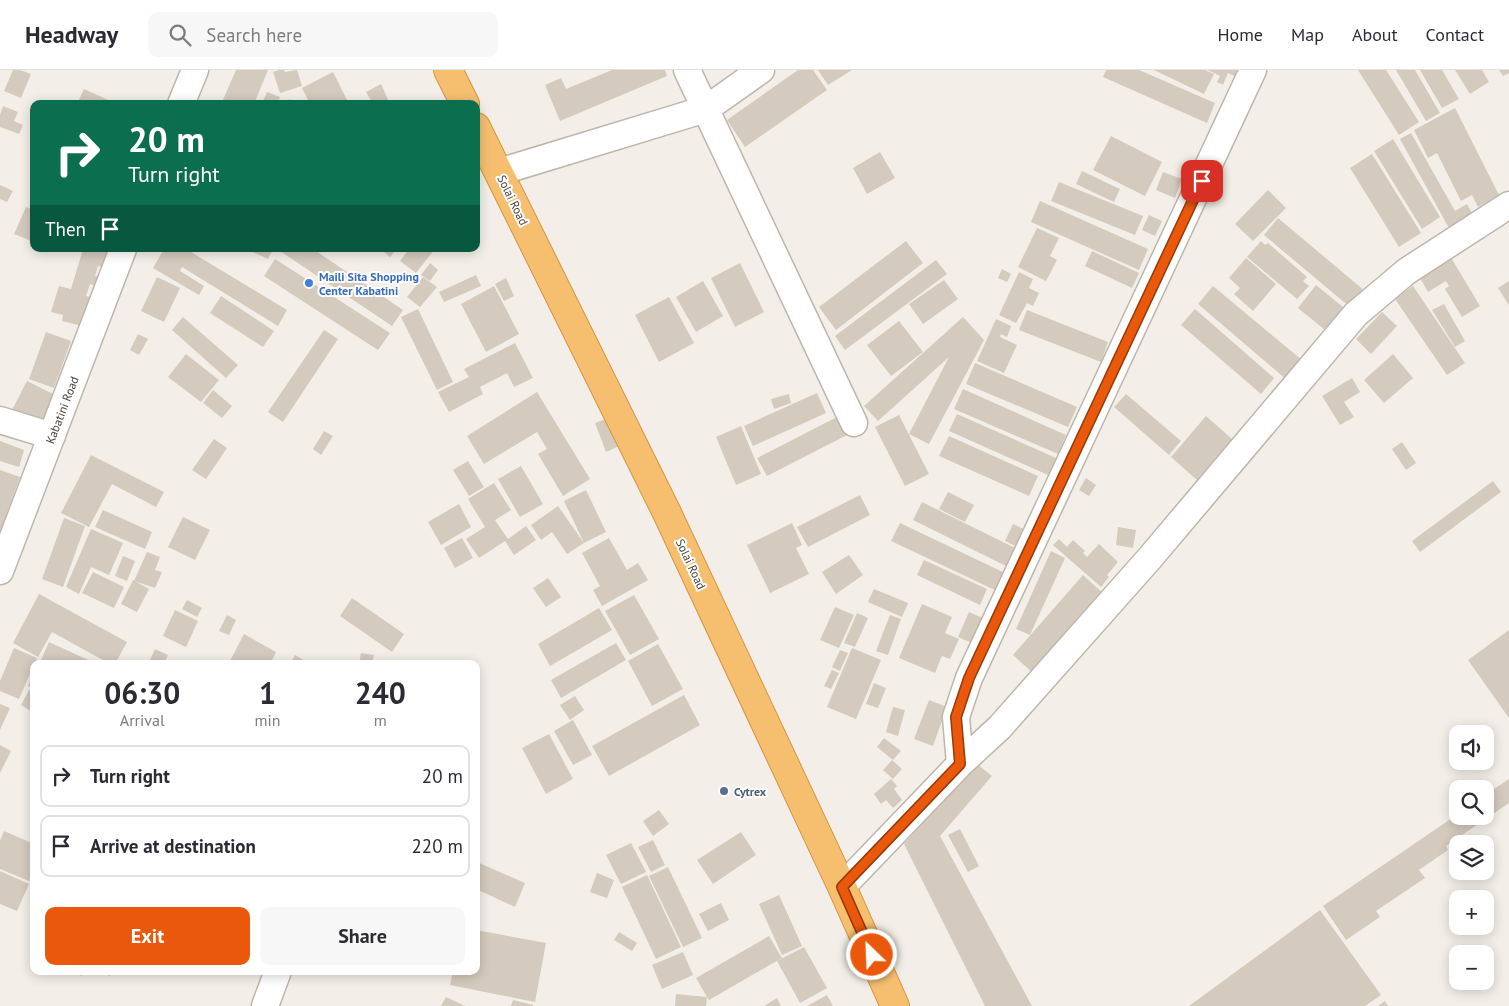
<!DOCTYPE html>
<html lang="en">
<head>
<meta charset="utf-8">
<style>
  body { margin:0; font-family:"PT Sans",sans-serif; background:#f7f7f7; color:#2b2b33; height:100vh; display:flex; flex-direction:column; font-size:19px; white-space:nowrap }
  * { box-sizing:border-box; margin:0 }
  p { font-size:16px; color:#7c7c81 }
  .icon { flex:none; width:28px; height:28px; fill:none; stroke:currentColor; stroke-width:2; stroke-linecap:round; stroke-linejoin:round }
  .map { position:relative; flex:1; overflow:hidden }
  .drawer { position:absolute; left:30px; top:590px; width:450px; height:315px; display:flex; flex-direction:column; background:#fff; border-radius:10px; box-shadow:0 2px 12px #0003 }
  .drawer>* { flex:none }
  .guide { position:absolute; left:30px; top:30px; width:450px; height:152px; border-radius:10px; box-shadow:0 2px 12px #0003; background:#0b6e4f; color:#fff; overflow:hidden }
  .controls { position:absolute; left:1449px; top:655px; display:grid; gap:10px }
  .controls a { display:grid; place-items:center; width:45px; height:45px; border-radius:10px; background:#fff; box-shadow:0 2px 12px #0003; font-size:25px }
  .pin { position:absolute; display:grid; place-items:center; width:42px; height:42px; color:#fff; margin:-21px; border-radius:10px; box-shadow:0 2px 8px #0006 }
  .me { position:absolute; width:55px; margin:-28px; rotate:336deg; stroke-linejoin:round; filter:drop-shadow(0 0 4px #0008) }
  .turn { display:flex; align-items:center; gap:18px; height:105px; padding:0 15px; font-size:22px }
  .turn .icon { width:65px; height:65px; stroke-width:2.5 }
  .turn b { display:block; font-size:35px; line-height:42px }
  .then { display:flex; align-items:center; height:48px; padding:0 15px; background:#0003; gap:10px; font-size:19px }
  .eta { display:flex; justify-content:space-evenly; align-items:center; height:85px; text-align:center }
  .eta b { font-size:30px; font-weight:800; line-height:35px }
  .primary-button { display:flex; gap:10px; margin-top:auto; padding:10px 15px }
  .primary-button a { flex:1; height:58px; border-radius:10px; background:#ea580c; color:#fff; font-size:20px; font-weight:800; line-height:58px; text-align:center }
  .primary-button a+a { background:#f7f7f7; color:#2b2b33 }
  ul { padding:0; list-style:none }
  li { display:flex; align-items:center; gap:15px; height:62px; margin:0 10px 8px; padding:0 5px; border:2px solid #e1e1e2; border-radius:10px }
  li div { flex:1 }
  li b { display:block; font-size:19px }
  li em { font-style:normal }
  header { display:flex; align-items:center; gap:30px; box-sizing:border-box; height:70px; padding:0 25px; background:#fff; border-bottom:1px solid #e1e1e2 }
  header strong { font-size:24px }
  nav { display:flex; gap:28px; margin-inline-start:auto; font-size:18px }
  .search { width:350px; height:45px; background:#f7f7f7; display:flex; align-items:center; gap:12px; box-sizing:border-box; padding:0 18px; border-radius:10px; color:#7c7c81; font-size:19px }
  .map>svg:first-child { display:block }
  .building { fill:#d4cabe }
  .lines { fill:none; stroke-linecap:round; stroke-linejoin:round }
  .street-casing { stroke:#beb6ab; stroke-width:29 }
  .highway-casing { stroke:#d59340; stroke-width:30 }
  .street { stroke:#fff; stroke-width:26 }
  .highway { stroke:#f6bf70; stroke-width:28 }
  .route-casing { stroke:#983908; stroke-width:12 }
  .route { stroke:#ea580c; stroke-width:9 }
  .shop-dot { fill:#3f7fe0; stroke:#fff; stroke-width:2 }
  .service-dot { fill:#5c6f8a; stroke:#fff; stroke-width:2 }
  .labels { text-anchor:middle; dominant-baseline:central; stroke-width:4; stroke-linejoin:round; paint-order:stroke }
  .street-label { font-size:12px; fill:#463f37; stroke:#fff }
  .shop-label { font-size:12px; font-weight:bold; fill:#366cbe; stroke:#fff; text-anchor:start }
  .service-label { font-size:12px; font-weight:bold; fill:#4e5e75; stroke:#fff; text-anchor:start }
</style>
</head>
<body>
<header>
<strong>Headway</strong>
<div class="search"><svg class="icon" aria-label="search" viewBox="0 0 24 24"><circle cx="10" cy="10" r="6"/><path d="M15 15l6 6"/></svg>Search here</div>
<nav><a>Home</a><a>Map</a><a>About</a><a>Contact</a></nav>
</header>
<div class="map">
<svg width="1509" height="936" viewBox="0 0 1509 936">
  <rect width="100%" height="100%" fill="#f3efe8"/>
  <path class="building" d="M13 0H20L31 4 21 28 4 21Z
    M236 0H268L254 34H226L222 32Z
    M279 0H284L285 2 297 0 302 16 280 23 273 2Z
    M612 0H665L667 6 560 51 545 15 561 8 566 19Z
    M798 0H813L827 20 745 77 727 50Z
    M818 0H852L828 15Z
    M1106 0H1139L1215 33 1207 53 1103 7Z
    M1154 0H1205L1214 4 1204 24Z
    M1208 0H1240L1236 7 1228 3 1223 15 1217 12 1220 6Z
    M1358 0H1386L1419 52 1399 65Z
    M1396 0H1415L1440 43 1426 51Z
    M1420 0H1442L1459 29 1442 38Z
    M1455 0H1482L1489 12 1470 24Z
    M1499 0H1509V3L1503 6Z
    M333 2 349 34H310L302 18Z
    M381 14 390 34H373L366 22Z
    M84 19 117 34H77Z
    M267 22 280 27 277 34H262Z
    M289 29 301 34H287Z
    M3 36 18 42 14 51 23 55 19 64 0 57V45Z
    M1455 38 1499 125 1478 137 1472 125 1461 131 1437 83 1428 88 1414 60Z
    M1411 63 1455 141 1467 134 1474 147 1450 160 1400 69Z
    M1111 66 1162 92 1145 126 1093 100Z
    M1393 69 1440 147 1422 159 1374 81Z
    M880 82 895 108 867 124 853 98Z
    M1372 84 1421 163 1399 177 1350 98Z
    M1082 101 1120 119 1114 132 1076 114Z
    M1163 102 1182 109 1175 128 1156 120Z
    M1059 112 1143 146 1135 165 1051 131Z
    M0 115 13 121 7 132 0 129Z
    M1268 120 1286 138 1253 171 1235 154Z
    M1040 131 1148 179 1139 200 1031 152Z
    M26 137 34 140V172L14 164Z
    M1149 145 1162 151 1155 166 1142 160Z
    M1278 148 1365 221 1351 238 1264 165Z
    M1037 158 1059 168 1050 186 1057 190 1046 211 1018 197Z
    M906 171 923 193 836 260 819 237Z
    M1261 171 1265 175 1268 173 1307 207 1303 211 1309 216 1297 229 1247 187Z
    M83 179H110L104 198 98 196 95 206 102 208 99 217 90 214 86 226 90 227 82 256 62 251 63 245 51 242 59 216 71 219Z
    M164 179H186L287 240 278 256 182 197 180 201 204 216 199 225 153 198Z
    M246 179H273L268 189Z
    M277 179H313L403 240 392 256Z
    M380 179H397L390 187Z
    M409 179 434 180 416 203 400 191Z
    M1092 181 1139 203 1132 218 1085 196Z
    M1450 186 1480 236 1462 247 1445 219 1449 216 1446 211 1428 222 1418 204Z
    M1246 188 1276 214 1253 241 1234 224 1240 218 1229 208Z
    M275 189 390 263 378 280 264 206Z
    M936 190 947 204 845 280 835 266Z
    M430 193 438 200 430 211 421 205Z
    M740 193 764 242 735 257 711 208Z
    M1002 199 1011 204 1007 212 998 208Z
    M1019 202 1033 209 1029 218 1039 223 1033 236 1027 233 1016 253 999 245Z
    M476 205 481 216 444 232 439 222Z
    M157 207 180 218 164 252 141 241Z
    M423 207 437 217 420 237 407 227Z
    M506 208 514 226 504 231 495 214Z
    M944 210 958 229 923 254 909 234Z
    M703 211 723 246 696 262 676 227Z
    M1509 211V235L1498 218Z
    M1316 215 1348 241 1330 264 1298 238Z
    M494 216 519 264 486 282 461 234Z
    M1213 216 1303 291 1287 310 1198 234Z
    M1413 216 1465 293 1447 305 1395 229Z
    M221 226 274 261 263 277 210 243Z
    M669 227 694 273 659 292 635 245Z
    M1444 234 1465 271 1455 277 1432 240Z
    M418 239 453 312 437 320 401 247Z
    M1195 239 1274 308 1261 324 1181 255Z
    M1027 240 1108 272 1101 292 1019 260Z
    M1382 242 1397 256 1371 284 1356 269Z
    M183 247 238 295 226 308 172 260Z
    M963 247 984 270 929 374 909 364 949 287 878 351 864 336Z
    M996 249 1011 256 1007 267 1001 264 1000 267 1017 275 1004 303 977 291Z
    M899 251 923 282 891 306 867 275Z
    M324 260 338 269 283 352 268 342Z
    M46 262 71 271 54 318 29 309Z
    M138 264 148 269 139 285 130 280Z
    M515 273 533 308 514 317 507 303 480 317 483 324 449 342 438 322 469 307 464 299Z
    M186 284 219 310 201 332 168 307Z
    M1393 284 1413 308 1384 333 1364 310Z
    M975 293 1077 337 1068 357 966 314Z
    M1352 308 1360 322 1344 332 1354 347 1340 355 1322 326Z
    M27 311 57 326 42 355 12 340Z
    M963 319 1066 365 1058 384 954 339Z
    M213 320 232 336 222 348 203 333Z
    M537 322 590 409 563 426 538 384 547 379 537 362 484 394 467 366Z
    M817 323 826 343 753 376 744 356Z
    M789 324 791 333 774 339 771 329Z
    M1126 324 1181 371 1169 385 1114 337Z
    M957 344 1056 388 1048 405 949 361Z
    M899 345 929 404 905 416 875 357Z
    M1206 346 1232 369 1197 410 1171 387Z
    M837 347 847 365 767 406 757 388Z
    M608 348 619 376 606 382 595 353Z
    M741 356 761 404 736 415 716 367Z
    M324 361 333 366 321 385 313 379Z
    M949 366 1038 406 1029 426 939 386Z
    M214 369 227 378 206 409 192 400Z
    M0 371 24 380 19 397 0 391Z
    M1402 372 1416 393 1406 400 1392 379Z
    M91 385 164 422 156 437 112 414 89 457 61 443Z
    M468 391 484 417 469 426 453 400Z
    M521 396 543 434 520 447 498 409Z
    M0 400 20 407 0 461Z
    M1086 408 1096 415 1089 426 1079 420Z
    M1493 411 1501 422 1420 482 1412 471Z
    M494 413 511 440 495 450 508 469 526 456 536 470 514 485 505 471 479 488 466 469 485 457 468 429Z
    M586 420 606 462 584 473 564 431Z
    M948 422 974 435 965 452 939 439Z
    M860 425 870 445 808 477 797 457Z
    M922 432 1017 479 1008 497 913 450Z
    M459 434 471 457 441 475 428 452Z
    M558 436 584 473 567 484 552 462 541 470 531 455Z
    M103 440 152 462 145 479 95 457Z
    M183 447 210 460 195 490 168 477Z
    M64 448 85 456 63 517 42 509Z
    M792 453 802 475 796 478 809 504 770 523 747 475Z
    M900 453 1005 503 997 521 891 471Z
    M1013 454 1026 460 1018 477 1005 471Z
    M1118 457 1136 460 1133 478 1116 475Z
    M91 459 123 473 109 505 91 497 79 524 66 517Z
    M462 468 473 488 455 498 444 478Z
    M609 468 627 500 638 493 648 510 602 536 593 520 600 516 582 483Z
    M1059 469 1067 477 1073 470 1085 481 1083 483 1087 487 1099 474 1118 492 1107 505 1109 507 1101 517 1053 475Z
    M1051 481 1065 488 1030 565 1016 559Z
    M147 482 160 487 155 500 162 502 155 518 134 511Z
    M849 485 863 505 836 524 822 502Z
    M123 486 135 491 127 511 115 506Z
    M924 490 987 519 980 535 917 505Z
    M93 502 124 517 114 538 82 523Z
    M1083 505 1104 524 1034 604 1013 585Z
    M548 508 561 527 546 537 533 518Z
    M133 510 149 519 137 542 121 534Z
    M874 519 908 533 902 547 868 532Z
    M39 524 127 572 115 594H110L52 562 38 587 13 573Z
    M634 525 659 569 630 585 605 541Z
    M352 528 404 564 392 582 340 546Z
    M187 530 202 538 197 547 182 539Z
    M922 534 952 547 945 563 959 569 950 589 942 586 935 603 899 588Z
    M835 537 854 545 839 578 820 570Z
    M599 538 612 560 550 596 538 574Z
    M175 540 198 551 186 577 163 566Z
    M969 542 985 549 974 574 958 567Z
    M857 543 868 548 855 577 844 573Z
    M227 545 236 550 229 565 219 561Z
    M890 545 901 549 888 585 876 581Z
    M1509 560V648L1468 590Z
    M244 564 276 582 270 594H235L230 591Z
    M49 572 97 594H51L41 590Z
    M616 573 626 590 561 628 551 610Z
    M658 574 683 619 652 636 628 591Z
    M14 578 37 588 19 629 0 621V611Z
    M852 578 881 590 856 649 827 637Z
    M155 579 168 585 164 594H153L149 592Z
    M840 580 848 583 840 601 832 597Z
    M361 583 374 585 372 594H359Z
    M295 585 310 594H290Z
    M832 600 839 603 831 619 824 616Z
    M34 602V619L28 616Z
    M874 613 886 618 878 638 866 634Z
    M29 620 34 622V643L21 635Z
    M684 625 700 655 609 706 592 676Z
    M575 626 584 640 570 650 560 635Z
    M929 630 947 637 933 676 914 669Z
    M0 634 10 638 0 660Z
    M893 637 905 640 898 666 886 662Z
    M573 650 592 685 573 695 554 661Z
    M549 664 573 709 546 724 522 678Z
    M884 668 901 681 893 690 877 677Z
    M0 675 11 681 0 703Z
    M892 690 902 699 893 709 883 700Z
    M977 694 992 706 940 766 1032 936H985L904 774Z
    M891 709 897 716 894 719 902 730 893 738 886 730 881 734 874 724Z
    M1509 709V733L1446 776 1448 780 1419 800 1425 808 1376 841 1380 847 1346 870 1323 836 1458 744V746H1485V725Z
    M659 740 669 754 653 766 643 751Z
    M960 759 979 796 968 802 948 765Z
    M4 761 34 774V802L29 811 0 799V771Z
    M741 762 756 785 713 814 697 790Z
    M653 770 665 795 651 802 638 777Z
    M631 773 646 802 621 814 606 785Z
    M477 792 525 813 515 837 476 819Z
    M668 797 702 868 683 877 649 806Z
    M0 801 29 814 17 841 0 834Z
    M597 803 614 810 607 828 590 822Z
    M647 805 681 877 656 889 622 817Z
    M779 825 802 876 782 885 759 834Z
    M721 833 729 850 708 861 699 844Z
    M1320 840 1381 925 1365 936H1189Z
    M476 860 546 873 535 932 450 915 453 901H476Z
    M619 862 637 873 632 881 614 870Z
    M769 866 782 888 709 930 707 927 706 936H675L676 924 707 927 696 908Z
    M804 877 827 918 800 933 777 891Z
    M683 882 693 905 662 919 652 895Z
    M69 901H83L82 906Z
    M97 901H111L110 906Z
    M827 925 833 936H807Z
    M446 927 465 936H441Z
    M777 928 781 936H764Z
    M513 930 533 935V936H511Z
    M1385 931 1388 936H1378Z"/>
  <g class="lines">
    <g class="street-casing">
      <path id="street" d="M687 0 854 353
        M181 34 195 0
        M499 102 706 39 761 0
        M0 350 52 366
        M0 501 123 179
        M960 694 956 647 969 608 1253 0
        M842 817 960 694 1000 657 1149 489 1356 244 1407 201 1509 135
        M265 936 278 901"/>
    </g>
    <g class="highway-casing">
      <path id="highway" d="M448 0 465 34
        M476 57 667 443 842 817 895 936"/>
    </g>
    <use href="#street" class="street"/>
    <use href="#highway" class="highway"/>
  </g>
  <g class="lines">
    <g class="route-casing">
      <path id="route" d="M872 885 842 817 960 694 956 647 969 608 1202 111"/>
    </g>
    <use href="#route" class="route"/>
  </g>
  <circle class="shop-dot" cx="309" cy="213" r="5"/>
  <circle class="service-dot" cx="724" cy="721" r="5"/>
  <g class="labels">
    <g class="street-label">
      <text transform="translate(513 130) rotate(64)">Solai Road</text>
      <text transform="translate(62 340) rotate(-69)">Kabatini Road</text>
      <text transform="translate(691 494) rotate(65)">Solai Road</text>
    </g>
    <g class="shop-label">
      <text x="319" y="206">Maili Sita Shopping<tspan x="319" dy="14">Center Kabatini</tspan></text>
    </g>
    <g class="service-label">
      <text x="734" y="721">Cytrex</text>
    </g>
  </g>
</svg>
<div class="controls">
<a><svg class="icon" aria-label="sound" viewBox="0 0 24 24"><path d="M4 9h4l5-4v14l-5-4H4zM17 9q2 3 0 6"/></svg></a>
<a><svg class="icon" aria-label="search" viewBox="0 0 24 24"><circle cx="10" cy="10" r="6"/><path d="M15 15l6 6"/></svg></a>
<a><svg class="icon" aria-label="layers" viewBox="0 0 24 24"><path d="M12 4l9 5-9 5-9-5zM3 14l9 5 9-5"/></svg></a>
<a>+</a>
<a>−</a>
</div>
<div class="pin" style="left:1202px;top:111px;background:#d93025"><svg class="icon" aria-label="arrive" viewBox="0 0 24 24"><path d="M6 21V4h12l-3 4 3 4H6"/></svg></div>
<svg class="me" style="left:872px;top:885px" viewBox="-20 -20 40 40"><circle r="17" fill="#ea580c" stroke="#fff" stroke-width="3"/><path d="M0-11L8 9 0 5-8 9z" fill="#fff"/></svg>
<div class="guide">
<div class="turn"><svg class="icon" aria-label="right" viewBox="0 0 24 24"><path d="M7 20v-9h11M14 6l5 5-5 5"/></svg><div><b>20 m</b>Turn right</div></div>
<div class="then">Then<svg class="icon" aria-label="arrive" viewBox="0 0 24 24"><path d="M6 21V4h12l-3 4 3 4H6"/></svg></div>
</div>
<section class="drawer">
<div class="eta">
<div><b>06:30</b><p>Arrival</p></div>
<div><b>1</b><p>min</p></div>
<div><b>240</b><p>m</p></div>
</div>
<ul>
<li><svg class="icon" aria-label="right" viewBox="0 0 24 24"><path d="M7 20v-9h11M14 6l5 5-5 5"/></svg><div><b>Turn right</b></div><em>20 m</em></li>
<li><svg class="icon" aria-label="arrive" viewBox="0 0 24 24"><path d="M6 21V4h12l-3 4 3 4H6"/></svg><div><b>Arrive at destination</b></div><em>220 m</em></li>
</ul>
<div class="primary-button"><a>Exit</a><a>Share</a></div>
</section>
</div>
</body>
</html>
